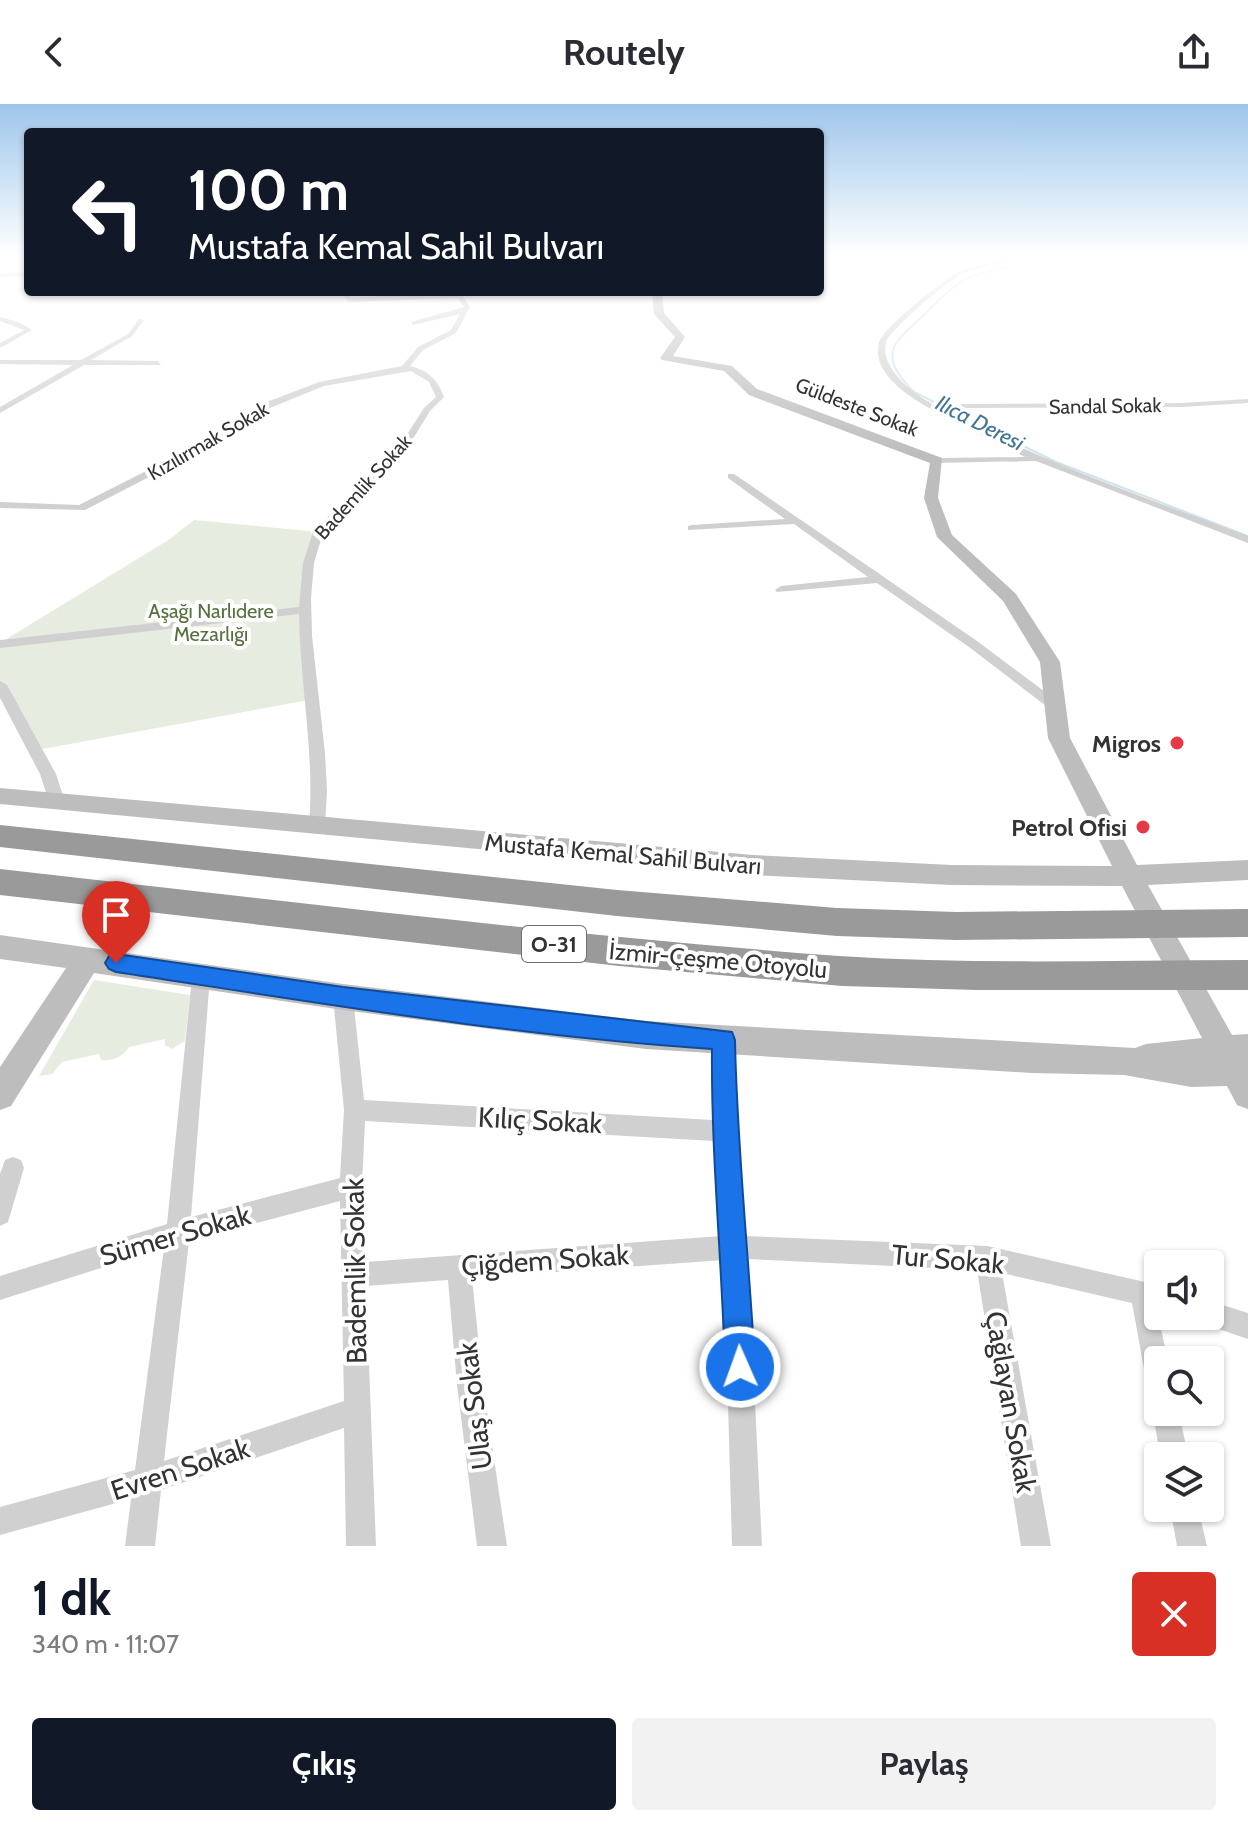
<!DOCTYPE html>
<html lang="tr">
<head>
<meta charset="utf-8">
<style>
  body { margin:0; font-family:Cabin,sans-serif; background:#f2f2f3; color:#2b2b33; height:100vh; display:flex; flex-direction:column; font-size:30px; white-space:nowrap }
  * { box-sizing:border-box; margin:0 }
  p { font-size:26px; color:#7c7c81 }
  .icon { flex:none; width:44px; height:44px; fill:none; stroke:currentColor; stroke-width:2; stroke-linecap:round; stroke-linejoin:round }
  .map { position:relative; height:1442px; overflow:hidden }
  .drawer { display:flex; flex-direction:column; background:#fff; flex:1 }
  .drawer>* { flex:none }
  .hud { position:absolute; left:24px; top:24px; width:800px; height:168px; border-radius:8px; box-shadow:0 2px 6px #0004; background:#111827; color:#fff; overflow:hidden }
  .buttons { position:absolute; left:1144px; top:1146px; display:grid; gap:16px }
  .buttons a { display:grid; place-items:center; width:80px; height:80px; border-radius:8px; background:#fff; box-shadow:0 2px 6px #0004; font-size:40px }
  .pin { position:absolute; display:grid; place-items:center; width:68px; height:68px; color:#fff; margin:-82px -34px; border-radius:50% 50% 50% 0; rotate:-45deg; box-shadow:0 0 8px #0007 }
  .pin .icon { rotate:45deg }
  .me { position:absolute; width:88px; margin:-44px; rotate:358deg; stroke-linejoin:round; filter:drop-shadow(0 0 6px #0008) }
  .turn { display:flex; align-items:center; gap:28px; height:168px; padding:0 32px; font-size:36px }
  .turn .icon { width:104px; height:104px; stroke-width:2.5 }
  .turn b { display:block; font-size:56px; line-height:68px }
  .round { display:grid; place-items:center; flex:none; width:84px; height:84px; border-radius:8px; background:#f2f2f3 }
  .overview { display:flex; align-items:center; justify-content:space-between; height:136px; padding:0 32px }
  h1 { font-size:48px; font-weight:800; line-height:60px; color:#111827 }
  .cta { display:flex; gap:16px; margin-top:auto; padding:16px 32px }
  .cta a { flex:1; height:92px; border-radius:8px; background:#111827; color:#fff; font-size:32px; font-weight:800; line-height:92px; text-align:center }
  .cta a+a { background:#f2f2f3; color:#2b2b33 }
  header { display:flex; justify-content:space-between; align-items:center; height:104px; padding:0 32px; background:#fff; font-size:36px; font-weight:800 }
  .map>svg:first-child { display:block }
  .green { fill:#e6ecdf }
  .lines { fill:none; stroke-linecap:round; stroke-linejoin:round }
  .stream { stroke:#cfe2ee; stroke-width:2 }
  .street { fill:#d0d0d0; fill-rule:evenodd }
  .secondary { fill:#bdbdbd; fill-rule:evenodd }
  .highway { fill:#9a9a9a; fill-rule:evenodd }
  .route { fill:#1a73e8; stroke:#114b97; stroke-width:2 }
  .poi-dot { fill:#e63946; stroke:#fff; stroke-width:3 }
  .labels { text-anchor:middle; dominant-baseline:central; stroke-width:8; stroke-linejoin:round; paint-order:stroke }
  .far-street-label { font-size:20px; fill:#333; stroke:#fff }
  .far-park-label { font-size:20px; fill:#56703f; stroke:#fff }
  .far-water-label { font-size:22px; font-style:italic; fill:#3f7597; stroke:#fff }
  .shield { fill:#fff; stroke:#707070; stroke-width:2 }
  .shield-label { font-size:22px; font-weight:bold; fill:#333 }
  .poi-label { font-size:24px; font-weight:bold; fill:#333; stroke:#fff; text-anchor:end }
  .street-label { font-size:24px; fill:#333; stroke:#fff }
  .near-street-label { font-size:28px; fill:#333; stroke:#fff }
</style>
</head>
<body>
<header><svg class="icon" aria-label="back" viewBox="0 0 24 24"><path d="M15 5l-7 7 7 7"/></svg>Routely<svg class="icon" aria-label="share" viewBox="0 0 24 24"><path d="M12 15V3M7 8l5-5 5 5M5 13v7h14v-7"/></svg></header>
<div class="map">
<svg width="1248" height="1442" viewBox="0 0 1248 1442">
  <rect width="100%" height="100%" fill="#fff"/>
  <path class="green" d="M194 416 318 428 309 447 314 595 37 646 0 581V539L170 435Z
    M94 876 190 891 185 937 172 945 165 941V935L129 943C122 953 114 957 101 956L99 950 62 958 52 970 39 972Z"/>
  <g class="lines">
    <path class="stream" d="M1025 150C1012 168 987 165 969 174 952 182 939 196 926 209 894 239 875 249 914 288L1056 358 1248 432"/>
    <path class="street" d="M1006 150H1012C998 164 979 162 962 170 948 177 890 225 886 238 881 258 900 277 914 288 933 303 958 312 979 323 1065 367 1158 398 1248 432V439L1036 357 934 359 932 357 937 354 1025 353C1007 345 989 335 971 325 943 311 868 280 879 239 883 224 935 183 950 173 967 161 989 163 1006 150Z
      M28 168V172L0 173V169Z
      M341 188H347L351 194 460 188 470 203 456 229 423 246 410 262C428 266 438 276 444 293L430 307 414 333 323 429 314 459 311 494 312 532 325 649 327 687 325 722 317 728 309 722C315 651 300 581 299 510L0 544V536L299 503 303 459 313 428 408 329 424 304 436 293 429 278 411 267 324 282 253 311 223 335 85 406 0 404V398L79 401 217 331 247 307 259 301 319 278 402 262 418 243 451 226 460 210 413 221 411 218 464 203 458 194 349 198Z
      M0 213 18 218 32 226 0 244V239L24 226 0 217Z
      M139 215 144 216 132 232 91 256 158 257 161 261H84L0 309V303L73 261 0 260V256H81L128 230Z
      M1248 295V299L1182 303 962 304 958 302 962 300 1182 299Z
      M728 370H734L977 537 1060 599 1062 602 1060 605H1050L969 543 877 479 777 488 775 486 781 482 868 473 794 420 688 426V422L692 421 785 415 728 374Z
      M0 577 7 581 56 670 65 698 63 702H51L49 698 40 670 0 594Z
      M201 865 208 867 210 873 191 1113 340 1074 344 1006 333 893 336 887 343 884 350 887 353 893 364 996 713 1016 714 936 717 929 724 927 731 929 734 936 735 1027 746 1132 987 1142 1158 1181V1212L1168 1256H1158V1283L1149 1279 1145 1270 1132 1199 1002 1169 1051 1442H1021L977 1166 748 1155 762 1442H732L724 1156 472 1174 483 1281 507 1442H477L457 1281 448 1176 366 1182 376 1442H346L344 1324 161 1386 155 1442H125L131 1395 0 1431V1403L135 1366 164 1144 0 1196V1172L167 1120 192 873 194 867ZM365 1017 714 1037 722 1132 365 1158 362 1083ZM340 1097 344 1297 164 1357 189 1137Z
      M13 1053 21 1056 24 1064 8 1118 0 1122V1070L5 1056Z
      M1210 1197 1248 1209V1235L1201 1219 1198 1212H1210Z
      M1158 1298V1308H1179L1188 1352H1160L1153 1308Z
      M1170 1404H1198L1207 1442H1177Z"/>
    <path class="secondary" d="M652 188H662L664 209 685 233 673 252 732 262 757 285 942 354 938 394 952 431 1016 490 1060 558 1070 634 1137 761 1248 756V776L1148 781 1232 931 1248 930V1005L1237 1001 1227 982 1191 983 1124 971 1032 969 646 945 343 906 94 869 11 1002 0 1006V963L66 864 0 855V831L343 880 646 917 1135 944 1146 940 1202 934 1122 782 951 781 753 771 0 700V684L753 751 951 761 1112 762 1048 634 1040 558 1003 497 937 433 924 394 930 359 749 291 724 267 662 256 660 254 675 233 654 210Z"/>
    <path class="highway" d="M0 721 617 786 837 804 956 808 1248 805V833L956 836 837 832 617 812 0 743Z
      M0 765C279 796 559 831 839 852 975 861 1112 856 1248 856V886H977L842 882 619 862 0 791Z"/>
  </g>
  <linearGradient id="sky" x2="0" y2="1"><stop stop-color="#9ec6ea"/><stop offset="0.43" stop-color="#fff"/><stop offset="1" stop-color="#fff" stop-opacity="0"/></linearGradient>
  <rect width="1248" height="352" fill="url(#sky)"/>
  <path class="route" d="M116 850 343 883 732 928 735 936C737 1045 749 1153 755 1263L751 1273 740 1278 730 1273 725 1263C722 1157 711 1051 712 945 513 932 314 898 116 868L109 865 105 859 109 852Z"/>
  <g class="poi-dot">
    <circle cx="1177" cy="639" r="8"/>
    <circle cx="1143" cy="723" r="8"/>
  </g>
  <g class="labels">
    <g class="far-street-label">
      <text transform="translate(1105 302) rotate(-1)">Sandal Sokak</text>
      <text transform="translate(857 303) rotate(21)">Güldeste Sokak</text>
      <text transform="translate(208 337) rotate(-30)">Kızılırmak Sokak</text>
      <text transform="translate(363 383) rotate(-48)">Bademlik Sokak</text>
    </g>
    <g class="far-park-label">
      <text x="211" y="507">Aşağı Narlıdere<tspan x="211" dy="23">Mezarlığı</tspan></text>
    </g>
    <g class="far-water-label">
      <text transform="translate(980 319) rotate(27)">Ilıca Deresi</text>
    </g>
    <rect class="shield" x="522" y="822" width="64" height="36" rx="6"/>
    <g class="shield-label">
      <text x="554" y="840">O-31</text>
    </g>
    <g class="poi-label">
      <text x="1161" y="639">Migros</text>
      <text x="1127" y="723">Petrol Ofisi</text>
    </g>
    <g class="street-label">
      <text transform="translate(623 750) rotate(5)">Mustafa Kemal Sahil Bulvarı</text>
      <text transform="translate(718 856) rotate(5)">İzmir-Çeşme Otoyolu</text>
    </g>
    <g class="near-street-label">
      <text transform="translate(540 1016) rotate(3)">Kılıç Sokak</text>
      <text transform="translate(175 1131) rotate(-16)">Sümer Sokak</text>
      <text transform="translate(948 1155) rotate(5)">Tur Sokak</text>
      <text transform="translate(545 1156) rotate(-4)">Çiğdem Sokak</text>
      <text transform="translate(355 1167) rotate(-91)">Bademlik Sokak</text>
      <text transform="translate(1011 1298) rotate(80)">Çağlayan Sokak</text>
      <text transform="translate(474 1302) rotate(-97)">Ulaş Sokak</text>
      <text transform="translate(180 1365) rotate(-18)">Evren Sokak</text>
    </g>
  </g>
</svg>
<div class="buttons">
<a><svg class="icon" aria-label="sound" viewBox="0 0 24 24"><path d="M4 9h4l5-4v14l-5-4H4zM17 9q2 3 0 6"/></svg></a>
<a><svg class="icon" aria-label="search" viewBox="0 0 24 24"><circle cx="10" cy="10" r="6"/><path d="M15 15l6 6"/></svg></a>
<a><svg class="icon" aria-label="layers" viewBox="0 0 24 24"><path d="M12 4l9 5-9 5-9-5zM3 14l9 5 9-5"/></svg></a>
</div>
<div class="pin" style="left:116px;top:859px;background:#d93025"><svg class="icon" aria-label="arrive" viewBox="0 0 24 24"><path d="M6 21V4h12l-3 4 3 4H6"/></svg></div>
<svg class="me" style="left:740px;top:1263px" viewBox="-20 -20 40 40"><circle r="17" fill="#1a73e8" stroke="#fff" stroke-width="3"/><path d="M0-11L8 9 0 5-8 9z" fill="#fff"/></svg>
<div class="hud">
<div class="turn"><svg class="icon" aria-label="left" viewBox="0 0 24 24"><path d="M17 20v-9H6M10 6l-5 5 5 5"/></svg><div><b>100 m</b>Mustafa Kemal Sahil Bulvarı</div></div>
</div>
</div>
<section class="drawer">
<div class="overview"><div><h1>1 dk</h1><p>340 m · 11:07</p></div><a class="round" style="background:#d93025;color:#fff"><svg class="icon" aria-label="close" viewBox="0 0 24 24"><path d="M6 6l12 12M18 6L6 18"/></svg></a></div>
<div class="cta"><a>Çıkış</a><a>Paylaş</a></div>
</section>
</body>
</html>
